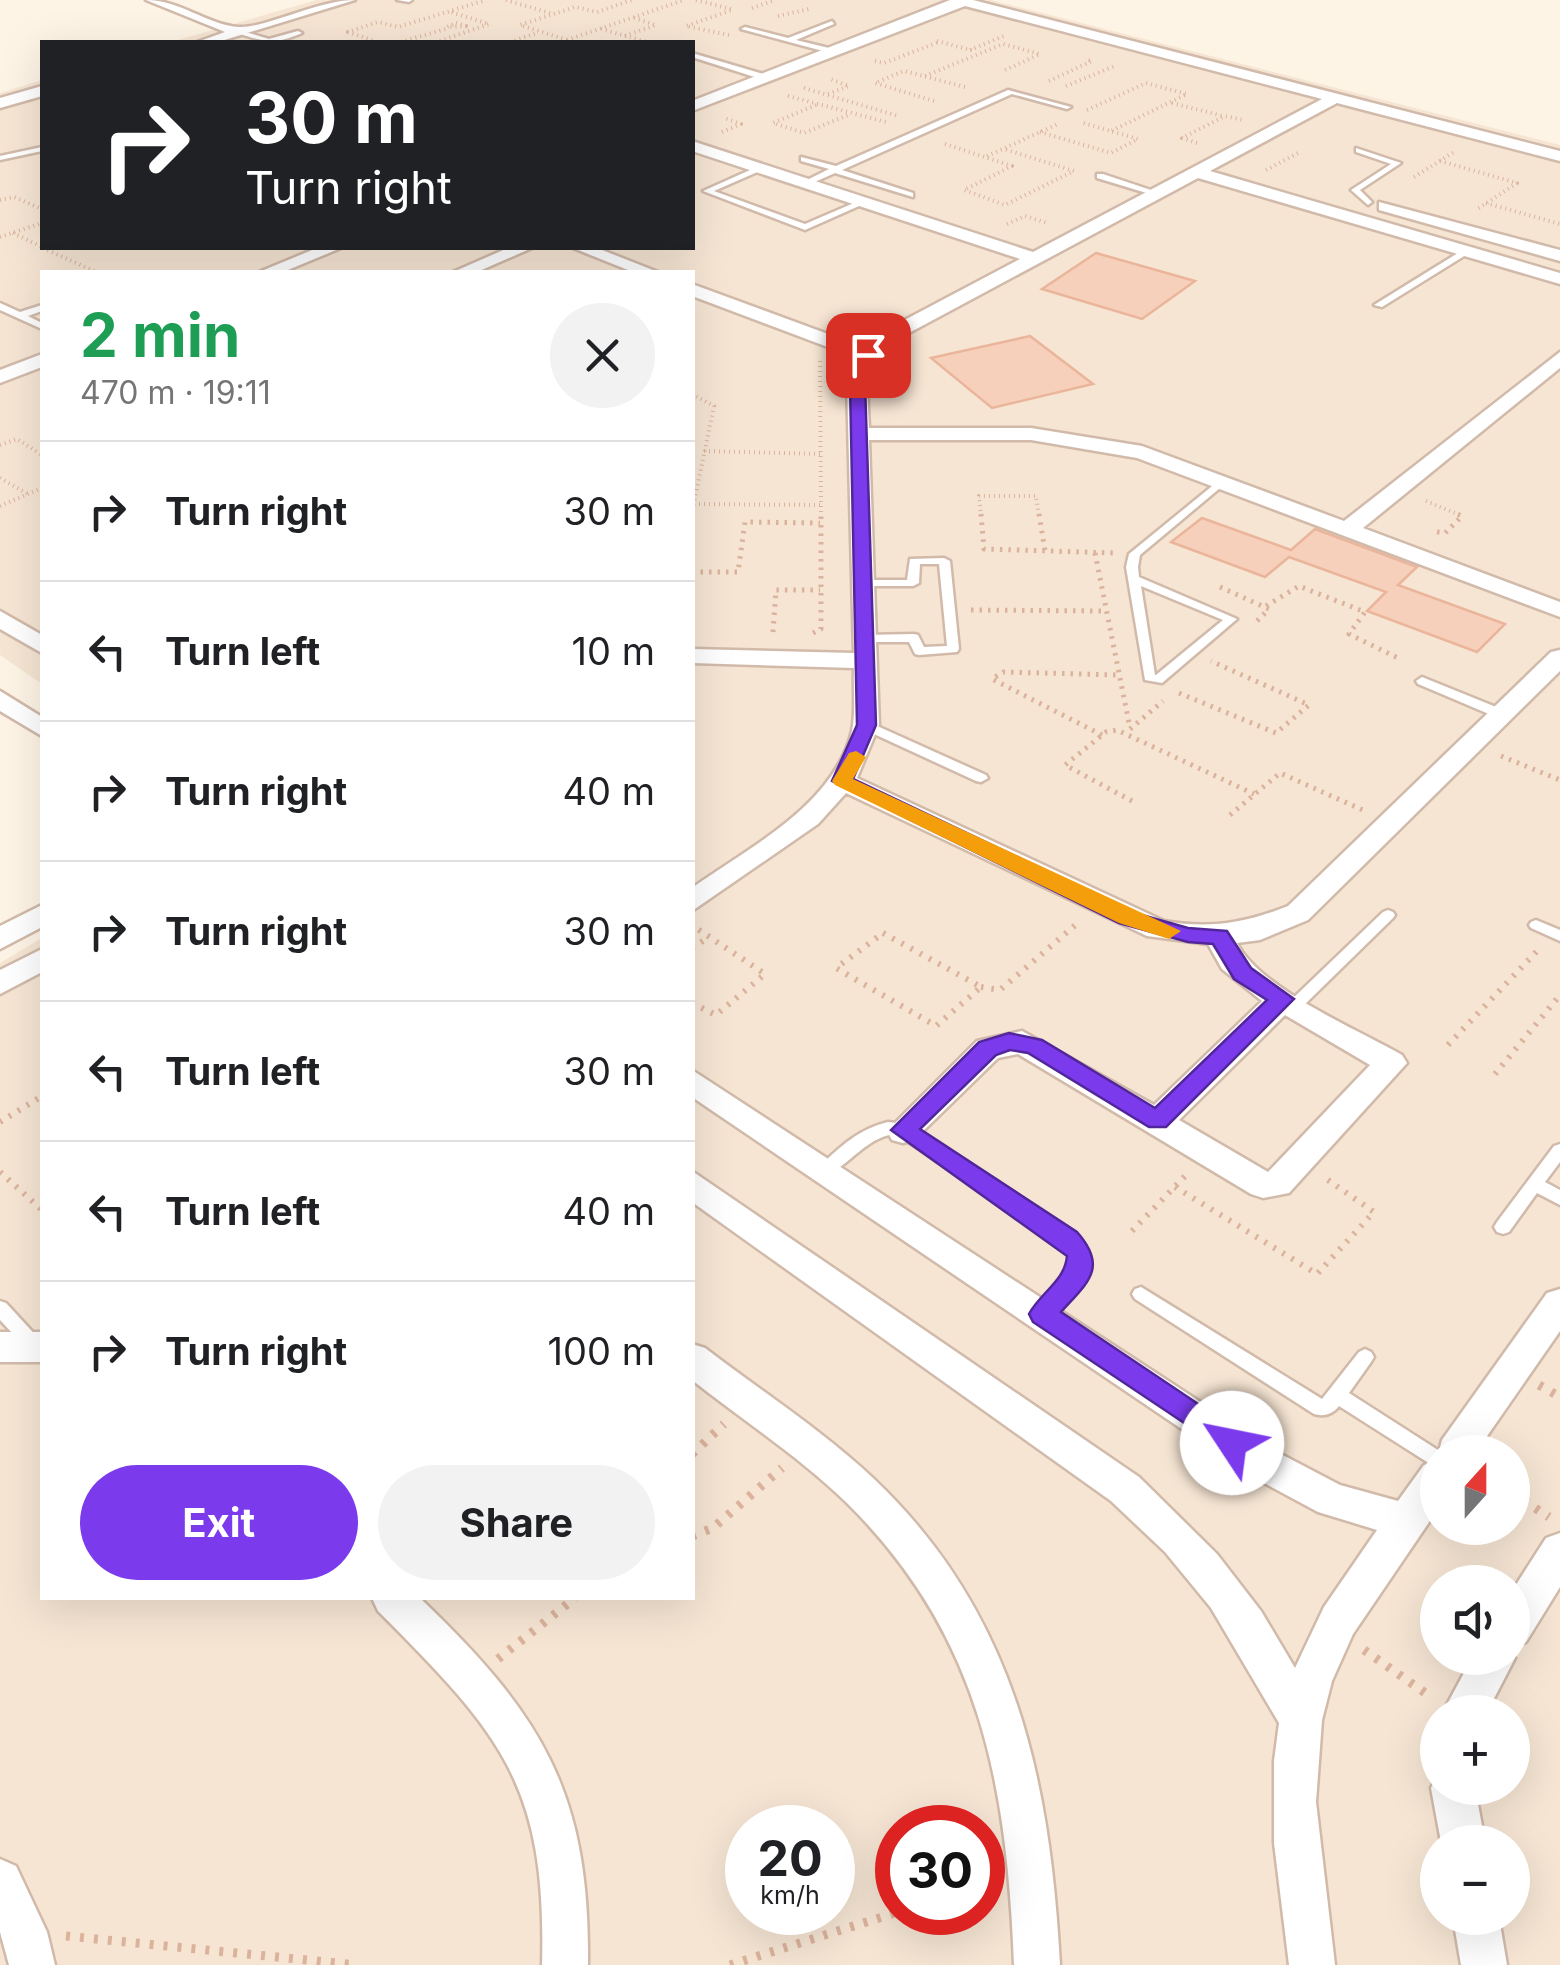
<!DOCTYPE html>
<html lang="en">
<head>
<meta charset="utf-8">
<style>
  body { margin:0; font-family:Inter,sans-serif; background:#f2f2f2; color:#202124; height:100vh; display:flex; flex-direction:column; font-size:38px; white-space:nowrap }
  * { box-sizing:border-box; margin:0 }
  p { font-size:32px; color:#757577 }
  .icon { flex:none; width:55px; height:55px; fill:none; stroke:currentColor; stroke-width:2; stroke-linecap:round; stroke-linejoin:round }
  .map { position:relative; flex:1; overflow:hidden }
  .details { position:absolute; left:40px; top:270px; width:655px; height:1330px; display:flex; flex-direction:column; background:#fff; border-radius:0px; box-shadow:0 10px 40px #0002 }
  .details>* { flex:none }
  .top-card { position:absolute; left:40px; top:40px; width:655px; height:210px; border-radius:0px; box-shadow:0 10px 40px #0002; background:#202124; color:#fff; overflow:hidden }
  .needle { width:65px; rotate:21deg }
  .tools { position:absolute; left:1420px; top:1435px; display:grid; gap:20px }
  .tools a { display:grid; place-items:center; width:110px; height:110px; border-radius:50%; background:#fff; box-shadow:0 10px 40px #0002; font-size:50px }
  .speed { position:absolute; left:725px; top:1805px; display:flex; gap:20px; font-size:50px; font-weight:700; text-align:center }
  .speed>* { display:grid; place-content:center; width:130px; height:130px; border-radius:50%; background:#fff; box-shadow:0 10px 40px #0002; line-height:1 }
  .speed small { font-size:25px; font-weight:400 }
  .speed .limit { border:15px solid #d22; background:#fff; color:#111 }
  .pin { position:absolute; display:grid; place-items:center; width:85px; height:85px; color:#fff; margin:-42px; border-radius:20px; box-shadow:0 5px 15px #0006 }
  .me { position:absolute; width:110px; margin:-55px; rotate:304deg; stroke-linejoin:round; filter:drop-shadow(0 0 8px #0008) }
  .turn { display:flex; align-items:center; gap:35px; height:210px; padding:0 40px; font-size:45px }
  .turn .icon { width:130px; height:130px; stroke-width:2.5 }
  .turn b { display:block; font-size:70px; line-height:85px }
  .round { display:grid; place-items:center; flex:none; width:105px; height:105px; border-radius:52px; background:#f2f2f2 }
  .head { display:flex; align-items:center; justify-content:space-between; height:170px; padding:0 40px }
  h1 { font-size:60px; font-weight:700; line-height:75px; color:#1e9e55 }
  .primary-button { display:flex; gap:20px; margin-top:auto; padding:20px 40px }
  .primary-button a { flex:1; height:115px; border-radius:60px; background:#7c3aed; color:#fff; font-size:40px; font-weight:700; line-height:115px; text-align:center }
  .primary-button a+a { background:#f2f2f2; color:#202124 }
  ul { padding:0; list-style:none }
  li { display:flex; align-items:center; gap:30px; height:140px; padding:0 40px; border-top:2px solid #e0e0e0 }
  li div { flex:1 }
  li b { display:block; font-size:38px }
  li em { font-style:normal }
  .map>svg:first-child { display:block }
  .residential { fill:#f6e5d3; fill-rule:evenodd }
  .building { fill:#f6d0bb; stroke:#eab59a; stroke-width:2.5 }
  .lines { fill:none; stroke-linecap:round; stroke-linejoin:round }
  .lane-casing { stroke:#d1baaa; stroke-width:5 }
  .street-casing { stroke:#d1baaa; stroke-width:5 }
  .path-far3 { stroke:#dbb39d; stroke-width:4; stroke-dasharray:1 4; stroke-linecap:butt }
  .path-far2 { stroke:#dbb39d; stroke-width:5; stroke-dasharray:2.5 6; stroke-linecap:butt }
  .path-far1 { stroke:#dbb39d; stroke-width:6; stroke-dasharray:2.5 8; stroke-linecap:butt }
  .path { stroke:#dbb39d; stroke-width:9; stroke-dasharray:4 10; stroke-linecap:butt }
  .lane { fill:#fff; fill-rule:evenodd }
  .street { fill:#fff; fill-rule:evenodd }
  .route { fill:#7c3aed; stroke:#51269a; stroke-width:2.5 }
  .slow { fill:#f59e0b }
</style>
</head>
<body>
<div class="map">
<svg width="1560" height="1965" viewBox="0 0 1560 1965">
  <rect width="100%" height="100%" fill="#fef4e6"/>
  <path class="residential" d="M316 0H991L1560 145V1965H0V963L42 938V1598H692V272H42V684L0 655V93L42 80V248H692V42H171ZM1438 1452H1512V1528H1438ZM1438 1582H1512V1658H1438ZM1438 1712H1512V1788H1438ZM748 1828H832V1912H748ZM898 1828H982V1912H898ZM1438 1842H1512V1918H1438Z"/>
  <path class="building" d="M1096 253 1195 281 1142 319 1042 289Z
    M1030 336 1093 384 992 408 931 358Z
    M1202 518 1291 550 1315 529 1417 567 1398 585 1505 624 1477 652 1367 611 1386 592 1289 557 1265 577 1171 542Z"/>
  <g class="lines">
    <g class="lane-casing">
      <path id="lane" d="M397 0H412L409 2Z
        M832 21 834 24 796 40 837 50 834 54 741 29 745 27 788 38Z
        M239 30 269 39 298 31 302 33C275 45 264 42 237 33Z
        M692 53 770 76 771 78 764 80 692 57Z
        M1008 90 1071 107 1067 109 1012 94 842 170 913 193V197L835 173 808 185 801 183 829 169 801 161V157L836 166Z
        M42 147V151L0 160V156Z
        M1356 148 1401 163 1360 190 1372 202 1368 205 1351 190 1391 164 1356 152Z
        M759 166H762V170L714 191 805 224 861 200 868 202 805 230 703 191Z
        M1097 174H1103L1160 193 1153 195 1097 178Z
        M1466 248 1470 251 1469 253 1382 307 1374 305Z
        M0 303 20 312 42 305V311L28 316 42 323V329L0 310Z
        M1222 478 1226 479V483L1140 555 1138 567 1139 577 1237 619 1162 683 1145 680 1126 567 1129 554ZM1141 586 1223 620 1156 675H1155Z
        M944 558 950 561 959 649 957 652 919 655 915 654 909 642H861L859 639 865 635 914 634 918 635 924 647 947 646 939 564H920L919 583 913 586H864L858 583 864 580H907L910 559Z
        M1422 677 1506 711 1507 714 1506 717H1496L1418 684 1416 681Z
        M866 721 986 775 988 778 981 782 976 781 861 728 860 725Z
        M1388 910 1393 912 1395 915 1393 918 1299 1010H1289L1286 1006 1289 1002 1383 912Z
        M1536 920 1560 930V941L1531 928 1529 925 1531 922Z
        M888 1122 905 1124 1074 1234C1107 1272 1075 1290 1049 1319L1043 1321 1037 1319 1034 1314 1070 1271 1071 1255 1062 1244 896 1134C863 1136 841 1178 820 1174L818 1170 820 1166C841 1146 859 1129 888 1122Z
        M1560 1144V1162L1545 1182 1560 1190V1205L1537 1193 1509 1232 1503 1234 1497 1232 1494 1227 1497 1222 1554 1146Z
        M1141 1287 1322 1399 1359 1352 1365 1349 1371 1352 1374 1357 1371 1362 1349 1393 1441 1452H1438V1469L1339 1406C1333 1414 1324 1417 1314 1414L1135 1299 1132 1294 1135 1289Z
        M0 1301 6 1303 41 1341V1351L35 1354 29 1351 0 1320Z"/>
    </g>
    <g class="street-casing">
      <path id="street" d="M146 0C180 0 206 24 238 27 264 29 318 0 355 0L218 42H197L225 32Z
        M950 0H973L1560 151V161L1337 103 1210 171 1560 273V284L1198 178 894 341C864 374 867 385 869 428H1031L1142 446 1344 521 1560 352V368L1363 528 1560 602V617L1137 458 1031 440H869L879 725 857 778 1164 921C1209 929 1246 923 1288 906L1551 652 1560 650V671L1308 920 1260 940 1237 943C1260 989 1357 1029 1402 1055L1407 1063 1289 1193 1263 1198 1251 1194 1018 1054 998 1058 914 1140 903 1143 892 1140 887 1131 977 1041 1022 1031 1154 1105 1262 1001 1222 969 1208 944 1147 936 846 793 818 824 692 911V888C750 847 834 805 852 731 856 711 853 688 854 668L692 663V649L854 653 847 384 857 358 692 296V284L866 348 880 333 1020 259 692 151V141L1033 252 1322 99 965 6 692 111V101ZM1285 1015 1370 1065 1268 1172 1179 1120Z
        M42 86V96L0 108V98Z
        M1379 202 1560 250V261L1379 210Z
        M317 248H341L283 272H259Z
        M508 248H532L477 272H453Z
        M573 248H597L658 272H633Z
        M42 354V367L0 383V370Z
        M0 611 42 635V653L0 629Z
        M0 691 42 717V736L0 711Z
        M42 905V927L0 949V926Z
        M42 949V972L0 994V970Z
        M692 1070 1277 1452 1340 1485 1398 1501 1424 1465 1438 1460V1509L1353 1634 1332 1681 1322 1720 1316 1802 1335 1965H1289L1274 1843V1761L1279 1723 1211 1608 1165 1552 1111 1501 692 1202V1171L1139 1477 1217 1554 1261 1611 1295 1668 1324 1607 1377 1530 1318 1512 1251 1476 692 1097Z
        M1560 1289V1331L1476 1452 1438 1455 1442 1440 1547 1293Z
        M0 1332H42V1362H0Z
        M692 1344 705 1348C761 1391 822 1430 874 1479 1015 1613 1050 1778 1060 1965H1014C1007 1785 981 1636 848 1504 801 1458 744 1421 692 1380Z
        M1560 1533V1587L1526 1642 1512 1647V1591L1546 1538Z
        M372 1598H420C542 1715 590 1792 588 1965H542C547 1785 501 1734 378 1611Z
        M1512 1653 1515 1658 1487 1712H1443L1472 1658H1512Z
        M1438 1773V1788H1475L1485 1842H1441L1431 1788Z
        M0 1859 16 1866 47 1932 55 1965H9L0 1932Z
        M1453 1918H1499L1507 1965H1461Z"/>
    </g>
    <path class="path-far3" d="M506 0 553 14
      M696 0 731 9
      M752 8 775 0
      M778 16 809 9
      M456 23 466 26 447 27Z
      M601 29 647 42
      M729 35 686 26 732 10
      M625 36 656 25 634 18
      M567 40 520 25 575 7 597 12 632 0
      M567 40 684 0
      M440 41 489 24 451 12
      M937 41 974 51
      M377 42 348 32 378 22 398 27 486 0
      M401 42 449 28
      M510 42 537 33
      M970 50 1004 36
      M875 61 884 63 939 42
      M925 76 1003 44 1040 54 1003 71
      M1049 81 1092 61 1088 60
      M1066 86 1115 66
      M804 88 898 116
      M828 94 849 86 830 79
      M788 96 886 122
      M934 101 875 83 904 71 965 87
      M1172 103 1223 116
      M816 105 773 123 804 133 848 115
      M1087 110 1146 83 1187 94 1111 131
      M722 132 741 124 724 118
      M1040 132 1111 153 1138 139 1080 122
      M1197 143 1182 138 1225 116 1243 120
      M945 144 1012 166 964 190 1005 205 1074 171 1004 149
      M987 156 1058 124
      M1440 161 1517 183 1476 210
      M1266 170 1300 152
      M1414 177 1454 152
      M0 200 14 197 42 209
      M1486 203 1560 224
      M1007 224 1025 216 1047 223
      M13 233 42 247
      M0 237 42 223
      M43 248 96 272
      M820 361 821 516
      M692 394 714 406 692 512
      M0 445 17 439 42 455
      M704 451 820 454
      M0 478 28 494
      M1426 501 1462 516
      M694 504 820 505
      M0 506 42 488
      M981 516 979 496H1036L1039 516"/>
    <path class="path-far2" d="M981 514 984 549 1115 553
      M1039 514 1045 551
      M1437 532 1445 533 1462 516 1457 514
      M1095 553 1130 728
      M692 572H738L745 522 820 523
      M1220 587 1269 609 1253 625
      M1266 606 1299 586 1365 612 1349 634 1398 658
      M971 610 1106 611
      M773 632 776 590H820
      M813 633 821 629V514
      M1179 693 1276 733 1309 705 1211 661
      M1130 729 1163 701
      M1102 735 992 679 1003 672 1119 675
      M1501 756 1560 780
      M1132 801 1065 765 1106 732 1117 730 1254 794
      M1230 815 1280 773 1365 811"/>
    <path class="path-far1" d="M883 933 981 987 936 1026 836 968Z
      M692 948 709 937
      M981 987 1000 990 1080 921
      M692 1003 716 1015 765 974 693 926
      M1448 1045 1537 951
      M1495 1074 1560 995
      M0 1122 42 1096
      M0 1172 42 1210
      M1175 1187 1317 1274 1374 1212 1325 1178
      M1132 1231 1187 1174"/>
    <path class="path" d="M1539 1385 1560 1397
      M692 1454 724 1424
      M1512 1493 1549 1517
      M692 1536 713 1528 782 1468
      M1364 1650 1431 1697
      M498 1659 575 1598
      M66 1936 357 1965
      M730 1965 898 1912"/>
    <use href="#lane" class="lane"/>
    <use href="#street" class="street"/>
  </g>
  <path class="route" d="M868 351 876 355 865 384 876 725 853 779 1135 913 1188 928 1227 931 1251 968 1294 999 1166 1127H1149L1028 1053 1010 1050 996 1055 920 1129 1077 1232C1109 1268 1087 1283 1061 1312L1243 1434 1247 1443 1243 1452 1232 1455 1033 1322 1029 1314C1040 1293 1065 1281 1067 1256L891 1130 979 1042 1009 1033 1042 1040 1155 1108 1267 1000 1234 979 1213 944 1188 942 1119 923 832 781 857 725 850 384 861 355Z"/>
  <path class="slow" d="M856 751 866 757 853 779 1181 931 1169 939 1119 923 835 785 832 781 849 753Z"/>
</svg>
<div class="tools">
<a><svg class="needle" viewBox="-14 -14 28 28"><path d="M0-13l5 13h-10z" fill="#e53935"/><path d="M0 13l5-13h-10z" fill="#757577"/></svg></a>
<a><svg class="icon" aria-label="sound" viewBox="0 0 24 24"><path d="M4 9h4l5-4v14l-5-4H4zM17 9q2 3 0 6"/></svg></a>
<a>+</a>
<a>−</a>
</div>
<div class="speed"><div>20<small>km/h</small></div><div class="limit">30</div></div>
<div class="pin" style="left:868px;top:355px;background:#d93025"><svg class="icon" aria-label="arrive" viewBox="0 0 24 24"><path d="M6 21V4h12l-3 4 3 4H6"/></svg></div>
<svg class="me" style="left:1232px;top:1443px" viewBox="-20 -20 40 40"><circle r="19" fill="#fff"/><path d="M0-13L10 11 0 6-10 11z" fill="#7c3aed"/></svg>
<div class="top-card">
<div class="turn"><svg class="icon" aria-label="right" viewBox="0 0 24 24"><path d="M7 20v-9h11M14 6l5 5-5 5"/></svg><div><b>30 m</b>Turn right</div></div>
</div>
<section class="details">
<div class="head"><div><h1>2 min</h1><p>470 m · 19:11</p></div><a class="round"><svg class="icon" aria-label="close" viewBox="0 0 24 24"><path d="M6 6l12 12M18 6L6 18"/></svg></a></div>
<ul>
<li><svg class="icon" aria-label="right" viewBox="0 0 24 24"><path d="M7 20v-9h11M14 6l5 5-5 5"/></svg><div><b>Turn right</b></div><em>30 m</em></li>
<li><svg class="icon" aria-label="left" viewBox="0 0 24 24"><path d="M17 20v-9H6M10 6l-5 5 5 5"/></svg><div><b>Turn left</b></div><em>10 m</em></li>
<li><svg class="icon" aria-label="right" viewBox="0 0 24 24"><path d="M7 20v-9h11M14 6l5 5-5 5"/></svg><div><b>Turn right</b></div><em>40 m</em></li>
<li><svg class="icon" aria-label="right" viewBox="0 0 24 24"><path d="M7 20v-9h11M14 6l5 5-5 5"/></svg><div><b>Turn right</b></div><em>30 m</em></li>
<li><svg class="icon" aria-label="left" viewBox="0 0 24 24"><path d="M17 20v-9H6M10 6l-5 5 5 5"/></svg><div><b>Turn left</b></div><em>30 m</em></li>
<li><svg class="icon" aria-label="left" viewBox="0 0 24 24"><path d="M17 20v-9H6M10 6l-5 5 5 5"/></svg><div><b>Turn left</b></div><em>40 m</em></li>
<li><svg class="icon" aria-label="right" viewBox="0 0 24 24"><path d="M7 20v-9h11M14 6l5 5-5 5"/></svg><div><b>Turn right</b></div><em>100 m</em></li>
</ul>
<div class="primary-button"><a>Exit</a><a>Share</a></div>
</section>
</div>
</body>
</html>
